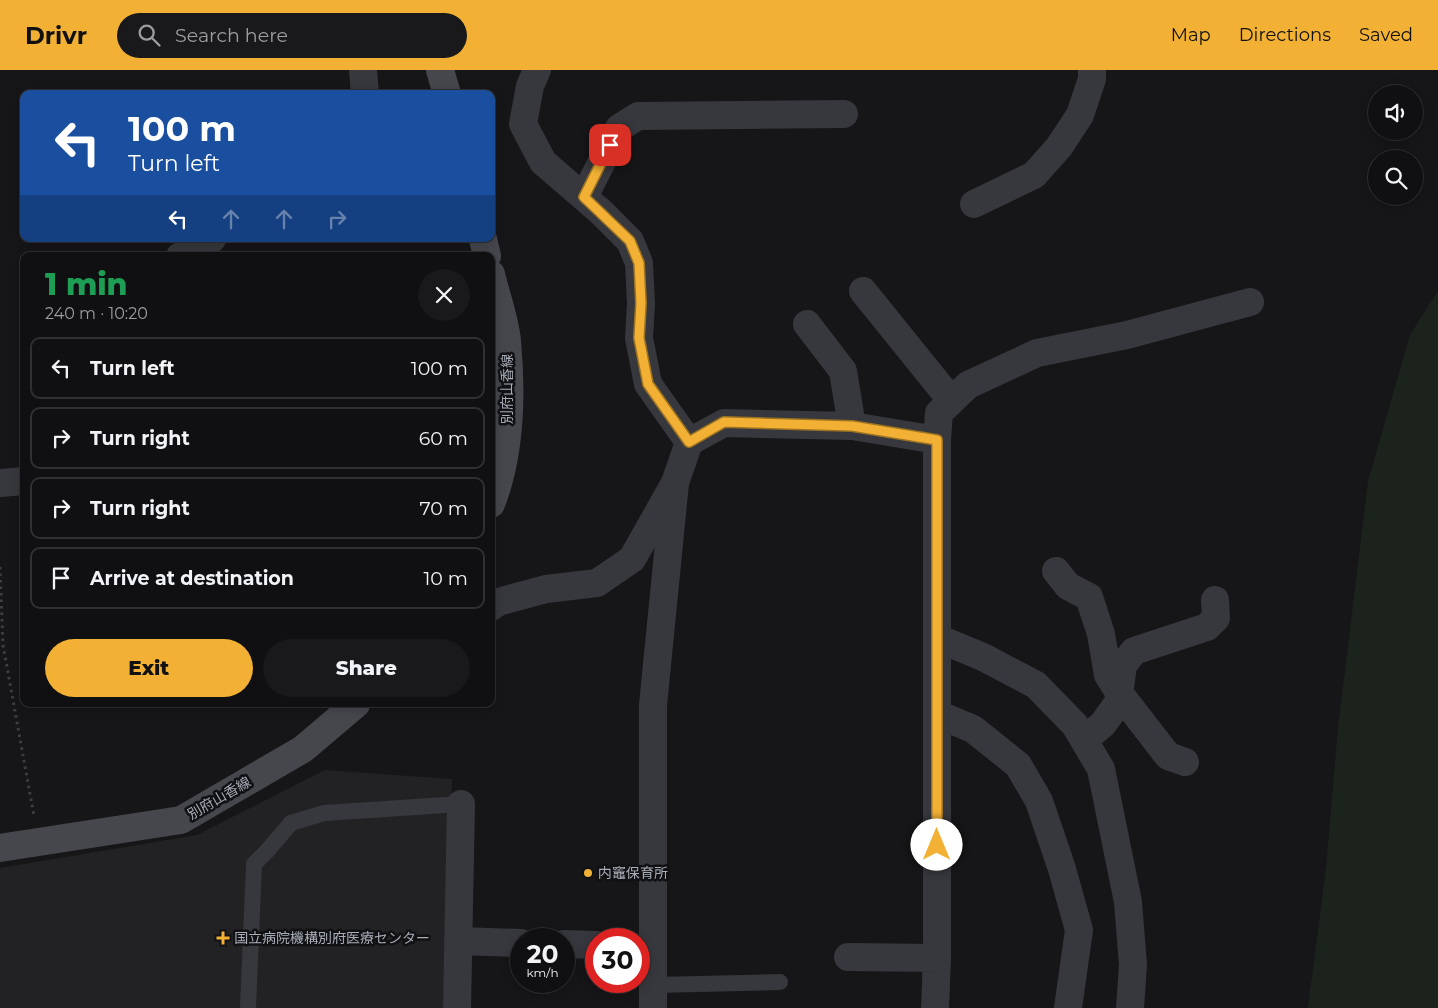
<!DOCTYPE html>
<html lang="en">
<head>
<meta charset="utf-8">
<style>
  body { margin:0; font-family:Montserrat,"Noto Sans JP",sans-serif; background:#19191b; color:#f1f3f6; height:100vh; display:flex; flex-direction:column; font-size:19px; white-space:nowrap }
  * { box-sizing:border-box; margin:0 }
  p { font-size:16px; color:#9c9d9f }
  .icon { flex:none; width:28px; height:28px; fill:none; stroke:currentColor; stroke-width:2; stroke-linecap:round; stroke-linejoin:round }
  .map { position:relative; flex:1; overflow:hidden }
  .panel { position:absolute; left:20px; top:182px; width:475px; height:455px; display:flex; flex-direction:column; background:#101012; border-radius:10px; box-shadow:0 2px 12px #0003,0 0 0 1px #303032 }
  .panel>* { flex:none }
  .top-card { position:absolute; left:20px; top:20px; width:475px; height:152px; border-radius:10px; box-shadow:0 2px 12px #0003,0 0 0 1px #303032; background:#1a4fa0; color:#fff; overflow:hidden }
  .fabs { position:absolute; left:1368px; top:15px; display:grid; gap:10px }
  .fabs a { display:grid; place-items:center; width:55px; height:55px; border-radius:50%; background:#101012; box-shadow:0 2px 12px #0003,0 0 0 1px #303032; font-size:25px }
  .speed { position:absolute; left:510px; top:858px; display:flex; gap:10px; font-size:25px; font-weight:700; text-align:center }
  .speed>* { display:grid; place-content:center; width:65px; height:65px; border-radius:50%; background:#101012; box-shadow:0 2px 12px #0003,0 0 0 1px #303032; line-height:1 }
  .speed small { font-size:12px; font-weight:400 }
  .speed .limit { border:8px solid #d22; background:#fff; color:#111 }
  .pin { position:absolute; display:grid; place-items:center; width:42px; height:42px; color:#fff; margin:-21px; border-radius:10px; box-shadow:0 2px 8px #0006 }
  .me { position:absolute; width:55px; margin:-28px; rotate:0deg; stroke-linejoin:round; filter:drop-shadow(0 0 4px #0008) }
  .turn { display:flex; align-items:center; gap:18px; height:105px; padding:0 25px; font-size:22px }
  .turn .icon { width:65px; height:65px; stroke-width:2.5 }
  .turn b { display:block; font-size:35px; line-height:42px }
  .lanes { display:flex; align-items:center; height:48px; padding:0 25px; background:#0003; justify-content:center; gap:25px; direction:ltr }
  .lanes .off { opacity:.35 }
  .round { display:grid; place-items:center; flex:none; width:52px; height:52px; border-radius:26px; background:#19191b }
  .overview { display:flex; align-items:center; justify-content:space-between; height:85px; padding:0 25px }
  h1 { font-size:30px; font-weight:800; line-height:38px; color:#1e9e55 }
  .action { display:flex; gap:10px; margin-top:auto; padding:10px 25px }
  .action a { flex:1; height:58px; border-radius:30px; background:#f2b134; color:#111; font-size:20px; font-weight:800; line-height:58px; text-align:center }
  .action a+a { background:#19191b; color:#f1f3f6 }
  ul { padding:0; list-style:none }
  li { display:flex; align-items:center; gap:15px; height:62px; margin:0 10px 8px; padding:0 15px; border:2px solid #303032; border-radius:10px }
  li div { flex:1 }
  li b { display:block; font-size:19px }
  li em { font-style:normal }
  header { display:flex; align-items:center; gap:30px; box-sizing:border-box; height:70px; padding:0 25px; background:#f2b134; color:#111 }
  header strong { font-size:24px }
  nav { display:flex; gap:28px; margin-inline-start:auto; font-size:18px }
  .search { width:350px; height:45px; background:#19191b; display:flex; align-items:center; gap:12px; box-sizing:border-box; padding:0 18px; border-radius:28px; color:#9c9d9f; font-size:19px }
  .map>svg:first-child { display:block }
  .built { fill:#222225 }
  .green { fill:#1c231d }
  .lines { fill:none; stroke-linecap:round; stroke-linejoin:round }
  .path { stroke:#3d3f44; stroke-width:3; stroke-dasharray:2.5 4; stroke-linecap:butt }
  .service { stroke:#37383d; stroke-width:16 }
  .minor { stroke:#37383d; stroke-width:28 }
  .tertiary { stroke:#37383d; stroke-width:28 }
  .secondary { stroke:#45474d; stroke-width:28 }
  .route-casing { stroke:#9d7322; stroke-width:12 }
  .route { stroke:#f2b134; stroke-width:9 }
  .poi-dot { fill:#f2b134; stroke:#111113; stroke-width:2 }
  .labels { text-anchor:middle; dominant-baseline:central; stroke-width:5; stroke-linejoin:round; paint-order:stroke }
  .street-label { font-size:14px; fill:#a8adb8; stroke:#111113 }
  .poi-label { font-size:14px; fill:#a8adb8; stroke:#111113; text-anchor:start }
</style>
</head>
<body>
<header>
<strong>Drivr</strong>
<div class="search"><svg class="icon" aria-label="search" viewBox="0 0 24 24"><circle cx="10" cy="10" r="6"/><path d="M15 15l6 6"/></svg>Search here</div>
<nav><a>Map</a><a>Directions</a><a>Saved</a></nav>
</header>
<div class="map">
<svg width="1438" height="938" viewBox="0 0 1438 938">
  <rect width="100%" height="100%" fill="#161618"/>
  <path class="built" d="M325 700 452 709 445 938H0V798L197 765Z"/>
  <path class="green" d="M1438 221V938H1308L1326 798 1338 659 1368 411 1410 265Z"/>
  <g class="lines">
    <path class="path" d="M0 497 3 575 34 746"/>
    <path class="service" d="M653 915 780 912
      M248 938 254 794 268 780 291 753 324 743 461 734"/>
    <path class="minor" d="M363 0 365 24
      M537 0 530 16 523 54 543 92 601 142 630 171 639 193 641 233 639 268 648 314 689 372 724 353 852 356 937 370
      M584 127 619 58 638 46 844 44
      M974 134 1034 105 1059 77 1080 45 1092 9V0
      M180 186 212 169
      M863 221 951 330
      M807 254 843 301 852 356
      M0 413 24 411
      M1056 501 1068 516 1089 527 1101 564 1108 605 1120 624 1168 686 1185 692
      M491 537 498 532 546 519 597 513 632 489 675 413
      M937 568 983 587 1036 615 1075 655 1101 699 1128 832 1133 895 1130 938
      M937 644 973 659 1018 695 1039 731 1062 799 1079 860 1068 938
      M1084 670 1103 654 1118 633 1123 595 1134 581 1207 557 1216 548 1215 530
      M458 871 521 873
      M564 874 596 875
      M848 887 937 888
      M457 938 461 734
      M935 938 937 888V370L939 343 968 315 1037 283 1127 265 1250 232"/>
    <path class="tertiary" d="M653 938V635L675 413 689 372"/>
    <path class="secondary" d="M440 0 447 24
      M483 169 487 186
      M491 204C496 226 505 249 507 271 512 325 511 383 491 434
      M0 778 181 750 303 679 356 634"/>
  </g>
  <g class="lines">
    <g class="route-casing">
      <path id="route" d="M610 75 584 127 630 171 639 193 641 233 639 268 648 314 689 372 724 352 852 356 937 370V775"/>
    </g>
    <use href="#route" class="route"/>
  </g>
  <g class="poi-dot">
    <circle cx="588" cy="803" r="5"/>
    <path d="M220.5 860.5h5v5h5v5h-5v5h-5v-5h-5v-5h5z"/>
  </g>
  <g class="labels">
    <g class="street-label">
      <text transform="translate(507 319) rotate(-90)">別府山香線</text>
      <text transform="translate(219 728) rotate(-30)">別府山香線</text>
    </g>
    <g class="poi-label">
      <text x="598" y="803">内竈保育所</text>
      <text x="234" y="868">国立病院機構別府医療センター</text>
    </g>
  </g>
</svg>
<div class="fabs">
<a><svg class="icon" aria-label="sound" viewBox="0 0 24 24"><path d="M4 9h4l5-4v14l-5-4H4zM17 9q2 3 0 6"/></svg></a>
<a><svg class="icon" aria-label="search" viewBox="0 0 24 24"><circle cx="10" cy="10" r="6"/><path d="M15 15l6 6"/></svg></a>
</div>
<div class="speed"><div>20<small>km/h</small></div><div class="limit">30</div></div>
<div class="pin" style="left:610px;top:75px;background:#d93025"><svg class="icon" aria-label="arrive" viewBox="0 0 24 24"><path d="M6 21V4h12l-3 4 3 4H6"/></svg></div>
<svg class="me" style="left:937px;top:775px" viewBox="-20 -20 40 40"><circle r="19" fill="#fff"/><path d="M0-13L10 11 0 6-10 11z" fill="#f2b134"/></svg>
<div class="top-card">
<div class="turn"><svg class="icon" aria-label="left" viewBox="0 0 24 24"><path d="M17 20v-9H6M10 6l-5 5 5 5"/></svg><div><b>100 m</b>Turn left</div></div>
<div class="lanes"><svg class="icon" aria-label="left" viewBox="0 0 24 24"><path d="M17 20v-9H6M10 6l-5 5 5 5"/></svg><svg class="icon off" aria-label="ahead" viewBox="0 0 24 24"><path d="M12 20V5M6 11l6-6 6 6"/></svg><svg class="icon off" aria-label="ahead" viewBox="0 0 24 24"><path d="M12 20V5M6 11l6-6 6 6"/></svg><svg class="icon off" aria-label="right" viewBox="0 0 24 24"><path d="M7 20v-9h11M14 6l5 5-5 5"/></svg></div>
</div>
<section class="panel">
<div class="overview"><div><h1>1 min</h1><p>240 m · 10:20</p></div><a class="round"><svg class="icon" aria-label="close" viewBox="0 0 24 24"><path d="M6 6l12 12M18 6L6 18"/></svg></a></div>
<ul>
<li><svg class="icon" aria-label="left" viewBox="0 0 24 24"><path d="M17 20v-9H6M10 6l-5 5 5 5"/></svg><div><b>Turn left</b></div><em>100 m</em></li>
<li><svg class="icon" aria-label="right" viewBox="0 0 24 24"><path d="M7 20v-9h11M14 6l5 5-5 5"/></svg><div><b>Turn right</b></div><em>60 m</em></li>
<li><svg class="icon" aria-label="right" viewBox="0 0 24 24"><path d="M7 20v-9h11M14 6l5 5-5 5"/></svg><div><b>Turn right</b></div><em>70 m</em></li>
<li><svg class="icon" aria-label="arrive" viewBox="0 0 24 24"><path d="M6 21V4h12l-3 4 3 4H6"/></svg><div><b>Arrive at destination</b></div><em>10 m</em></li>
</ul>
<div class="action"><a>Exit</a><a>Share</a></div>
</section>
</div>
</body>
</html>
